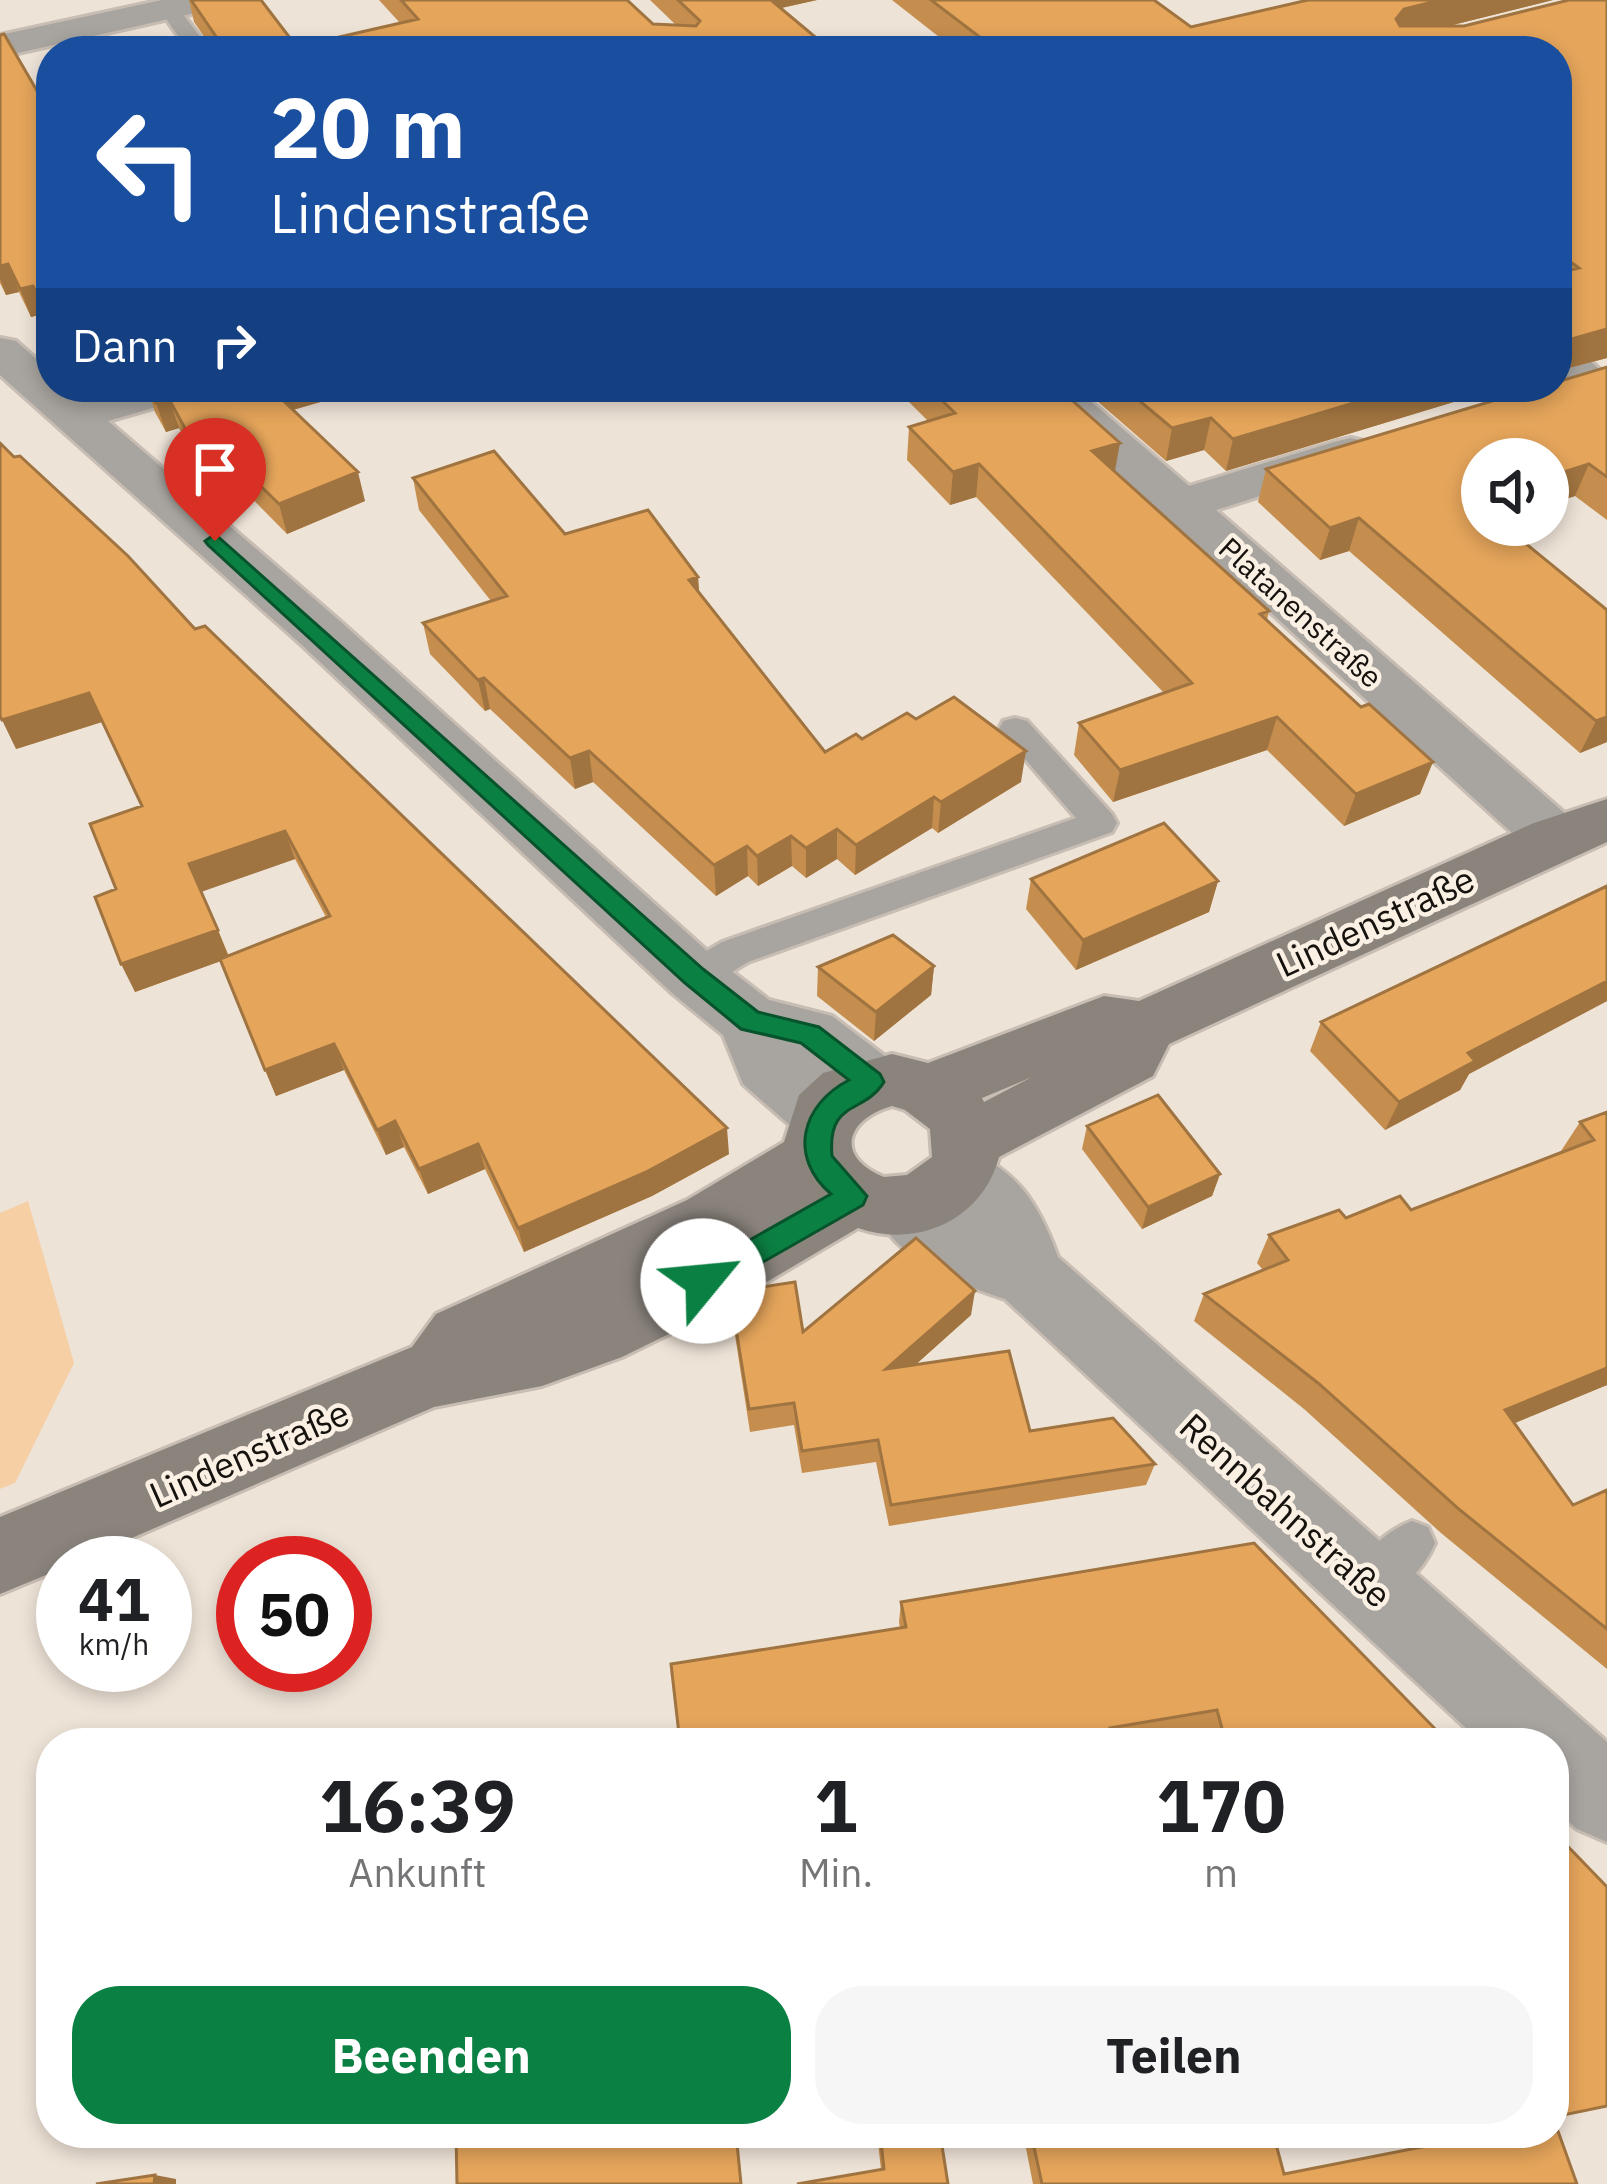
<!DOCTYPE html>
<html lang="de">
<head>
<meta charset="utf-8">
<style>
  body { margin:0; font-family:"IBM Plex Sans",sans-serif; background:#f6f6f6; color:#202124; height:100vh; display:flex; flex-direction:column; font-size:45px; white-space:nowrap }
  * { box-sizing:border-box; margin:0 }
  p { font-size:39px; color:#757577 }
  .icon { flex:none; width:66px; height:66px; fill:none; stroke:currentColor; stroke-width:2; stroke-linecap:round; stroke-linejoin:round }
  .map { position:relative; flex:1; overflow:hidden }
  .drawer { position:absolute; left:36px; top:1728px; width:1533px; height:420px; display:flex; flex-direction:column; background:#fff; border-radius:48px; box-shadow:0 6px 18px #0003 }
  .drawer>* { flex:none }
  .top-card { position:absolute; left:36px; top:36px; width:1536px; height:366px; border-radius:48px; box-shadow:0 6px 18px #0003; background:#1a4fa0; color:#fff; overflow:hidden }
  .fabs { position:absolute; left:1461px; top:438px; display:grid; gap:24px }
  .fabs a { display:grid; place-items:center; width:108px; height:108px; border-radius:50%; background:#fff; box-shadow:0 6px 18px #0003; font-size:60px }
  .speed { position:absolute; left:36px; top:1536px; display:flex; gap:24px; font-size:60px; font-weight:700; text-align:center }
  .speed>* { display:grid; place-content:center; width:156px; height:156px; border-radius:50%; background:#fff; box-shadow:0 6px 18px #0003; line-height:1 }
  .speed small { font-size:30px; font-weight:400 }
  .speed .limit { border:18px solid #d22; background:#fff; color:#111 }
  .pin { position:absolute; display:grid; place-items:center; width:102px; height:102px; color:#fff; margin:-123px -51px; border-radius:50% 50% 50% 0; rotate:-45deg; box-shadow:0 0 12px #0007 }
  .pin .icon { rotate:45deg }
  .me { position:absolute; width:132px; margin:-66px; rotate:62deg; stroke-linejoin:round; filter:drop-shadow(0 0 9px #0008) }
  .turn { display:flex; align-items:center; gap:42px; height:252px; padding:0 36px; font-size:54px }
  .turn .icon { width:156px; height:156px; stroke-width:2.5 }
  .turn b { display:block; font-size:84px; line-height:102px }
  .then { display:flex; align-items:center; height:114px; padding:0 36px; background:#0003; gap:24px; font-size:45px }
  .eta { display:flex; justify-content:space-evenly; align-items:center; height:204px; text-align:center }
  .eta b { font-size:72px; font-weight:800; line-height:84px }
  .button { display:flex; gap:24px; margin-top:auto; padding:24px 36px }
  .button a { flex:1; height:138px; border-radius:48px; background:#0b8043; color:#fff; font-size:48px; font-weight:800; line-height:138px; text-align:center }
  .button a+a { background:#f6f6f6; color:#202124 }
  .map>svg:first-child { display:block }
  .green { fill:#f6cfa5 }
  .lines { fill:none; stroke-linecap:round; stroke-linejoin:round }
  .lane-casing { stroke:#c7bdb3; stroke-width:6 }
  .street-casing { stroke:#c7bdb3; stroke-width:6 }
  .secondary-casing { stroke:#c7bdb3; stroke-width:6 }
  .lane { fill:#a8a49f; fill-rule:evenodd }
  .street { fill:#a8a49f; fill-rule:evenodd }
  .secondary { fill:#8b847d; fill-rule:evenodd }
  .wall { fill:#c58e4e; fill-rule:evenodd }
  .shaded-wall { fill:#a07440 }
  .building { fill:#e5a55b; stroke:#a07440; stroke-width:3 }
  .route { fill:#0b8043; stroke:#07532c; stroke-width:3 }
  .labels { text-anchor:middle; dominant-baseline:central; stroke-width:9; stroke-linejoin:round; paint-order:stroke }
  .far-street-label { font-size:30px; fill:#16120e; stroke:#fbf0e4 }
  .street-label { font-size:36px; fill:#16120e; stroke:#fbf0e4 }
</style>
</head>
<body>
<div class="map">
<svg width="1607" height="2184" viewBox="0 0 1607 2184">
  <rect width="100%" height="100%" fill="#eee3d7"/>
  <path class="green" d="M28 1201 74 1363 15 1483 0 1489V1213Z"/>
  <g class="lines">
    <g class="lane-casing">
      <path id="lane" d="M169 3 176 5 211 51H189L159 9Z
        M1015 718 1027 721 1112 814 1117 823 1112 832 748 962C727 974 706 994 681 986L675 976 681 966 722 942 1076 818 999 729 1003 721Z
        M1412 1521 1428 1527 1435 1543C1424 1570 1395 1598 1368 1609L1351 1602 1344 1586C1356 1559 1385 1531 1412 1521Z"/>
    </g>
    <g class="street-casing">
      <path id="street" d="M162 0H228L222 7 0 57V35Z
        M0 338 16 341 51 372V387H69L83 399 125 387H198L191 397 108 421 341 622 716 959 769 1000 832 1016 894 1063 904 1082 894 1101 871 1108 851 1102 857 1115 848 1134 824 1142 800 1134 743 1084 723 1035 672 993 303 646 0 375Z
        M1557 345C1576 350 1595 362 1607 378L1602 391 1586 395 1557 381Z
        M1024 387H1074L1189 486 1334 442 1351 438 1368 442 1375 452 1368 462 1216 510 1576 823 1584 838 1576 853 1555 859 1534 853Z
        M960 1148C1017 1168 1038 1203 1058 1257L1607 1742V1842L1577 1829 1554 1809V1743H1482L1005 1299C950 1281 898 1261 871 1206L882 1185 906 1177 930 1185 926 1177 936 1157Z"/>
    </g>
    <g class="secondary-casing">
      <path id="secondary" d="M1607 799V842L1169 1044 1153 1076 999 1157C983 1219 918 1249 858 1228L728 1305 622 1357 542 1386 434 1407 74 1563H63V1568L0 1594V1517L412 1347 436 1314 687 1200 784 1142 799 1095 823 1073 892 1054 928 1063 1104 996 1139 1001 1534 823ZM1032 1077 984 1102 982 1098ZM892 1106 905 1110 930 1129 932 1157 907 1175 884 1177C834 1157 846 1119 892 1106Z"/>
    </g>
    <use href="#lane" class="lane"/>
    <use href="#street" class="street"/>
    <use href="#secondary" class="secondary"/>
  </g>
  <path class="wall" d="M189 0H261L300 51H214L194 22Z
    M379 0H627L653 24 676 25 650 0H817L781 8 832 51H328L326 40 400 23Z
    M892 0H1154L1191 27 1553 0 1449 26H1464L1607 0V358L1557 371V51H957Z
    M0 35 51 115V329L43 314 31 317 19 292 6 295 0 283Z
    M1607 367V520L1575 496 1482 525 1607 610V742L1580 753 1349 551 1320 560 1258 502 1266 469Z
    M147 387 334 398 293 410 365 501 287 534 211 457 197 461 179 428 166 432 155 412Z
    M894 387H1057L1115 471 1269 611 1267 620 1420 794 1344 826 1267 750 1113 802 1074 755 1079 723 1164 693 976 497 950 505 907 460 909 427 928 421Z
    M1081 387H1503L1226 471 1204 450 1166 461Z
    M413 478 565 534 698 577 699 592 825 752 862 739 1021 782 938 833 932 828 855 875 837 859 806 878 792 866 758 886 748 876 716 896 593 782 575 789 490 709 485 711 430 654 423 623 491 601 419 510Z
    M195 629 729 1154 652 1196 524 1252 485 1169 428 1194 404 1147 386 1155 344 1070 276 1096 221 961 135 992 116 889 142 806 102 722 16 749ZM295 859 326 917 229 956 201 891Z
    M1031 879 1218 881 1209 912 1076 970 1026 909Z
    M1607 886V1001L1469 1074 1460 1090 1385 1130 1310 1051 1321 1022Z
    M934 966 931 995 874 1041 817 996 818 967Z
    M1607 1112V1385L1514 1423 1573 1505 1607 1490V1669L1441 1533 1304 1409 1194 1321 1204 1294 1263 1270 1257 1263 1269 1235 1346 1218 1411 1210 1561 1151 1580 1122Z
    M1087 1126 1220 1174 1212 1196 1142 1229 1082 1149Z
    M730 1292 803 1332 971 1315 915 1365 1030 1431 1155 1464 1146 1485 889 1526 876 1462 802 1473 794 1425 750 1432 732 1316Z
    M901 1602 1443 1737 1469 1743H1209L1204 1728 1117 1743H680L900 1628 899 1622Z
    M877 2133H940L948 2184 881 2170Z
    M1023 2133H1273L1284 2174 1470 2138 1468 2133H1554L1577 2184H1033Z"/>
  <path class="shaded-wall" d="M753 0H817L754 14Z
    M1441 0H1553L1396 39V19L1404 9Z
    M8 264 19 292 6 295 0 279V266Z
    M33 286 43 314 31 317 20 289Z
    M1607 329V358L1557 371 1568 340Z
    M268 387H331L334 398 275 415Z
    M1407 387H1503L1226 471 1233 439Z
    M169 399 179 428 166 432 156 403Z
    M1211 418 1204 450 1166 461 1172 428Z
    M202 428 211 457 197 461 187 432Z
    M1120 443 1114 476 1092 451Z
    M979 464 976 497 950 505 953 472Z
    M1589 464 1575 496 1548 505V477Z
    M358 472 365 501 287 534 279 504Z
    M1359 518 1349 551 1320 560 1330 528Z
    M698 577 700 608 689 580Z
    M484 678 490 709 485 711 478 680Z
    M89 693 102 722 16 749 2 720Z
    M1277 717 1267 750 1113 802 1120 770Z
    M1607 717V742L1580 753 1596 721Z
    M589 751 593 782 575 789 570 758Z
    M1026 751 1021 782 938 833 941 802Z
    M1433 762 1420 794 1344 826 1356 794Z
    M934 797 932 828 855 875 856 845Z
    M837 829V859L806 878V848Z
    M285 831 295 859 201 892 189 864Z
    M791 836 792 866 758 886 757 856Z
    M747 846 748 876 716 896 714 865Z
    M1218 881 1209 912 1076 970 1083 940Z
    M218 930 229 958 135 992 121 964Z
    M934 966 931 995 874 1041 876 1012Z
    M1607 981V1001L1469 1074 1460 1090 1385 1130 1399 1102 1468 1053Z
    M334 1044 344 1070 276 1096 265 1070Z
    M395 1121 404 1147 386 1155 377 1130Z
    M727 1128 729 1154 652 1196 524 1252 518 1228Z
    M478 1144 485 1169 428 1194 419 1169Z
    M1220 1174 1212 1196 1142 1229 1148 1207Z
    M975 1291 971 1315 884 1393 886 1369Z
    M1607 1368V1385L1486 1435 1505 1410Z
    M155 2175 176 2179V2184H154Z"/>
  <path class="building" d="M191 0H261L300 51H226Z
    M401 0H627L653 24 696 26 700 21 678 0H771L832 51H333L326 40 418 19Z
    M931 0H1154L1191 27 1308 0H1441L1404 9 1396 19 1400 26H1464L1569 0H1607V329L1568 340 1565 350H1557V273L1579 268 1557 252V51H998Z
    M4 34 51 115V314L48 315 33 286 20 289 8 264 0 266V35Z
    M1607 367V477L1589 464 1548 477V459H1482V498L1473 501 1482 508V525H1503L1607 610V717L1596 721 1359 518 1330 528 1266 469 1539 387H1557V382Z
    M147 387H269L358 472 279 504 202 428 187 432 169 399 156 403Z
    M928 387H1057L1120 443 1092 451 1269 611 1260 614 1361 707 1369 704 1433 762 1356 794 1277 717 1120 770 1079 723 1192 683 979 464 953 472 909 427 955 413Z
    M1123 387H1407L1233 439 1211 418 1172 428Z
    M0 443 14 457 20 456 128 556 195 629 205 626 727 1128 648 1171 518 1228 478 1144 419 1169 395 1121 377 1130 334 1044 265 1070 220 959 330 916 285 831 189 864 218 930 121 964 95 897 116 889 90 824 142 806 89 693 2 720 0 716Z
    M494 451 565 534 648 510 698 577 689 580 825 752 856 734 862 739 907 713 916 719 954 697 1026 751 941 802 934 797 856 845 837 829 806 848 791 836 757 856 747 846 714 865 589 751 570 758 484 678 478 680 423 623 507 596 413 478Z
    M1164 823 1218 881 1083 940 1031 879Z
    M1607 886V981L1468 1053 1475 1061 1399 1102 1321 1022Z
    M893 935 934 966 876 1012 818 967Z
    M1158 1095 1220 1174 1148 1207 1087 1126Z
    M1607 1112V1368L1505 1410 1573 1505 1607 1490V1629L1460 1510 1318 1383 1204 1294 1288 1260 1269 1235 1339 1210 1346 1218 1400 1196 1411 1210 1594 1140 1580 1122Z
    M916 1238 975 1291 886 1369 1009 1351 1030 1431 1113 1418 1155 1464 891 1505 878 1440 802 1451 794 1403 749 1409 730 1292 795 1282 803 1332Z
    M1254 1543 1443 1737 1460 1734 1469 1743H1226L1217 1710 1110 1728 1114 1743H680L671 1664 906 1627 901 1602Z
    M1554 1832 1607 1887V2106L1554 2117Z
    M1554 2120 1577 2184H1042L1031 2133H1273L1284 2174 1493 2133H1554Z
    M456 2133H593V2135L606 2133H736L741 2184H457Z
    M880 2133H940L948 2184H797L884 2169Z
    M155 2175 154 2184H96Z"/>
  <path class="route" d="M215 534 703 969 758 1012 819 1027 880 1074 884 1082C864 1115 827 1099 832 1156L867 1196 863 1205 714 1290 703 1294 693 1290 688 1281 693 1272 831 1194C788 1157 801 1105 849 1080L801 1043 741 1029 685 983 208 545 205 541Z"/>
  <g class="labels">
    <g class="far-street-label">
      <text transform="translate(1301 612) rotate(42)">Platanenstraße</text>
    </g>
    <g class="street-label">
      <text transform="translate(1375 921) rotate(-25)">Lindenstraße</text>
      <text transform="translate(249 1453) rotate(-24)">Lindenstraße</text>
      <text transform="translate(1286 1510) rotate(42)">Rennbahnstraße</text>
    </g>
  </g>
</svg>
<div class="fabs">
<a><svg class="icon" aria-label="sound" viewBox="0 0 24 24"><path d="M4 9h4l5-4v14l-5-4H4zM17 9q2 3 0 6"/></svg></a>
</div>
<div class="speed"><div>41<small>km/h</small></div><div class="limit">50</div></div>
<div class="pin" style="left:215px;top:541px;background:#d93025"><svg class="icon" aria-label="arrive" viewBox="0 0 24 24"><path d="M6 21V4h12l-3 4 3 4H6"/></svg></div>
<svg class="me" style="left:703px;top:1281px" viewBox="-20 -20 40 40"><circle r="19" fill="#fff"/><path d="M0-13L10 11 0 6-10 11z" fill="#0b8043"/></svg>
<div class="top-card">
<div class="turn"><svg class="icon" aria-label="left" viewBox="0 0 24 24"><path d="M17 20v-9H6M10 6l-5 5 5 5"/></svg><div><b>20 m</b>Lindenstraße</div></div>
<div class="then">Dann<svg class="icon" aria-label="right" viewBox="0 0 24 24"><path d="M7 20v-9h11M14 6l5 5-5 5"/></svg></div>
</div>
<section class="drawer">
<div class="eta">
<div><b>16:39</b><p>Ankunft</p></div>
<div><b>1</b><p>Min.</p></div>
<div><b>170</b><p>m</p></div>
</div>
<div class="button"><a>Beenden</a><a>Teilen</a></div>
</section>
</div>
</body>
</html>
